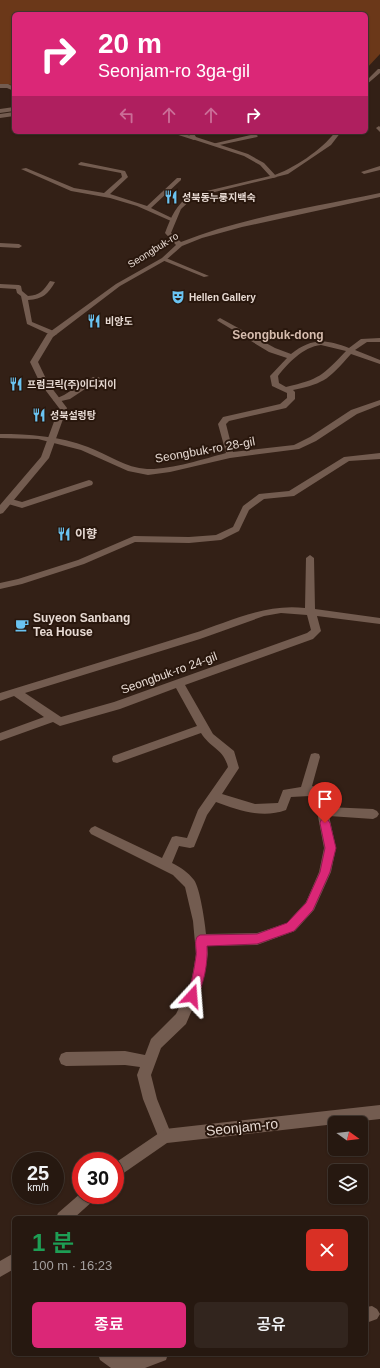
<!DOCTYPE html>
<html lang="ko">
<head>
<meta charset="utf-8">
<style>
  body { margin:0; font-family:Helvetica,"Noto Sans KR",sans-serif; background:#32251e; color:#f1f3f6; height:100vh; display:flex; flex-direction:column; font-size:15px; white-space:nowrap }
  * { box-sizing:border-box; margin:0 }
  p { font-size:13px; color:#a4a09f }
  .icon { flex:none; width:22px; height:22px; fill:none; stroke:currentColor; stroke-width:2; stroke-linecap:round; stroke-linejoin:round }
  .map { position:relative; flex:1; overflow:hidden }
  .panel { position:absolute; left:12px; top:1216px; width:356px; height:140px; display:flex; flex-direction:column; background:#261810; border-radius:6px; box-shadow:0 1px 3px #0004,0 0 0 1px #423730 }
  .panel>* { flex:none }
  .top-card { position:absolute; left:12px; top:12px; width:356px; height:122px; border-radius:6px; box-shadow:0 1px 3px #0004,0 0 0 1px #423730; background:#db2777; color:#fff; overflow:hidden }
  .needle { width:26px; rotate:105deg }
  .fabs { position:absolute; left:328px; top:1116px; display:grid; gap:8px }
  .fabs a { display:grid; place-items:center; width:40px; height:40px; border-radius:6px; background:#261810; box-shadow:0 1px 3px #0004,0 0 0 1px #423730; font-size:20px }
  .speed { position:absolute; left:12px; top:1152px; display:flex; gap:8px; font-size:20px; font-weight:700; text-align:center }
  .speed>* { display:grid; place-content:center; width:52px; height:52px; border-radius:50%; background:#261810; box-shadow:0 1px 3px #0004,0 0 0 1px #423730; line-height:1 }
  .speed small { font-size:10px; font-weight:400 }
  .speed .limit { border:6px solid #d22; background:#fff; color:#111 }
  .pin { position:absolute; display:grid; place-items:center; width:34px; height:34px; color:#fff; margin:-41px -17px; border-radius:50% 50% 50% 0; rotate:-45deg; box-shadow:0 0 4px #0007 }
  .pin .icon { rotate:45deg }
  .me { position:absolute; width:44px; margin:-22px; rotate:19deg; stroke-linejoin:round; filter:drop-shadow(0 0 3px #0008) }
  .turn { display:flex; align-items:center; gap:14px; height:84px; padding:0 20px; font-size:18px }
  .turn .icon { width:52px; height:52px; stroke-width:2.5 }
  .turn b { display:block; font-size:28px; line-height:34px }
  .lanes { display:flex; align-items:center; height:38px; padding:0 20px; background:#0003; justify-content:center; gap:20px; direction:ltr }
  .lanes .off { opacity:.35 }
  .round { display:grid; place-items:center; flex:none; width:42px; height:42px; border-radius:6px; background:#32251e }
  .summary { display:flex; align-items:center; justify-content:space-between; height:68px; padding:0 20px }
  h1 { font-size:24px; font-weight:600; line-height:30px; color:#1e9e55 }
  .action { display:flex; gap:8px; margin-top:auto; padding:8px 20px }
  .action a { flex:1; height:46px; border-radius:6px; background:#db2777; color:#fff; font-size:16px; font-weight:600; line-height:46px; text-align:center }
  .action a+a { background:#32251e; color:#f1f3f6 }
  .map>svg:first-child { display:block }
  .green { fill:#6b3819 }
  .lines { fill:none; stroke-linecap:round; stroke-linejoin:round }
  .street { fill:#735c50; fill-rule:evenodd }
  .secondary { fill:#735c50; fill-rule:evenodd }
  .route { fill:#db2777; stroke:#8e194d }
  .labels { text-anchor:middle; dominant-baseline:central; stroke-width:4; stroke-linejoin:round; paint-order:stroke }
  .far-poi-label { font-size:10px; font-weight:bold; fill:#e7dad3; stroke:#29170d; text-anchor:start }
  .far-street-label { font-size:10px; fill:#e7dad3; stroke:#29170d }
  .far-quarter-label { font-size:12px; font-weight:bold; fill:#d6bcae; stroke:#29170d }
  .street-label { font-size:12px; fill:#e7dad3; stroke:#29170d }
  .poi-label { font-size:12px; font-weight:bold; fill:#e7dad3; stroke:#29170d; text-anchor:start }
  .near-street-label { font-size:14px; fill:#e7dad3; stroke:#29170d }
</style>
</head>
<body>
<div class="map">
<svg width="380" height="1368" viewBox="0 0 380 1368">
  <rect width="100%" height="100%" fill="#332016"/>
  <path class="green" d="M0 0H380V54L366 69V14H14V85L0 84Z"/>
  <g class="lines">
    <path class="street" d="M378 69H380V73L366 85V81Z
      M0 84H8L14 87V91L7 88H0Z
      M14 112V116L0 118V114Z
      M379 126 380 127V132L376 128Z
      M169 132H178L197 138 194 140Z
      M335 132H341L331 145 288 174 272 178V176C293 169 322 150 335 132Z
      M255 134 258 136 257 137 215 146 212 144Z
      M81 162 125 171 128 177 110 194 147 206 177 178H181V180L151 208 176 220 171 221 137 206 110 198 71 191 21 169 26 168 74 188 104 193 122 177 121 173 79 165 78 164Z
      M380 166V170L364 174 361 172Z
      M0 243 19 244 22 246 19 248 0 247Z
      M162 258H166L209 276 204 277 162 260Z
      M50 281 55 282C48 294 43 299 28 300L32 322 56 332 57 334 53 336 27 324 21 296 17 293 16 289 0 288V284L19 285 21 286 22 291 28 296C40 295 43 291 50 281Z
      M220 318 275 348 291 354C311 338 326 339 349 348L361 339 380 338V342H367L355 350 380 360V364L351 354C329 378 327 383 293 390L295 392V399L286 408 229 421 226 424 233 452 294 445 310 437 351 410 380 400V405L357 414 316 441 299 449 230 458 170 472 148 475 128 471 81 450 38 439 0 438V434C29 434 59 436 88 447 107 454 126 468 147 469 169 470 204 459 226 453L218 424 223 417 280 404 287 398V393L272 386 270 376 287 358 269 352 218 321 217 320ZM321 345 346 351C322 376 320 379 286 387L279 383 278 376C288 363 303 347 321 345Z
      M93 377H99L100 379 70 399 57 402 53 400 64 395Z
      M380 453V459L349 461 294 496 264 499 249 510 239 531 221 540 189 543 135 542 84 564 22 584 0 589V583L18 579 78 560 134 536 189 537 216 535 233 527 243 506 259 494 289 491 344 457Z
      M89 480 92 481 93 483 92 485 22 508 5 503 4 501 8 498 22 502Z
      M310 555 314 558 315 609 380 618V624L317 616 321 631 313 639 185 685 213 734 234 751 239 768 222 794 255 804 278 803 283 790 301 787 310 757 311 754 315 753 319 754 320 757 312 786 317 788 327 807 373 809 377 811 379 814 377 817 373 819 329 816 336 848 331 872 314 910 295 931 257 945 207 946 208 954 201 989 186 1024 161 1048 151 1075 157 1099 172 1136 170 1141 165 1143 160 1141 143 1099 137 1075 140 1067 125 1065 66 1066 61 1064 59 1059 61 1054 66 1052 125 1051 145 1055 151 1039 176 1014 191 984 196 954 193 921 185 887 173 875 91 834 89 831 91 828 95 826 99 828 162 858 172 837 176 836 187 838 198 810 228 767C223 748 211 749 201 733L117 763 113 762 112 759 113 756 197 726 176 688 120 709 60 726 53 722 0 741V733L44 717 14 696 0 701V693C64 673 128 654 191 634 229 622 265 603 305 608L306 558ZM281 613 307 615 311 630 307 633 114 702 61 717 25 693 200 639 264 616ZM310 796 316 806 324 848 319 872 306 902 287 923 257 933 206 934C205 923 200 888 194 880 188 872 180 867 172 863L179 846 190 848 194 847 207 815 216 802C238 810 262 819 286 810L291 797Z
      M372 1306 377 1309 380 1314 377 1319 366 1323V1307Z
      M98 1354H118L120 1356 133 1354H168L166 1360 145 1368H111L100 1360Z"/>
    <path class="secondary" d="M14 107V111L0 113V109Z
      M187 132H193L196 137 248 154 264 163 277 177 194 197 181 209 171 233 181 242C244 217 314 207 380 193V197L242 227 202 238 182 246 166 260 120 286 53 337 38 362 48 383 67 408 49 458 3 513 0 514V505L41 457 59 408 40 383 30 362 47 334 116 284 162 258 176 245 165 233C171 217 176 205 190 195L270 176 260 165 244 156 192 139Z
      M380 1105V1119L167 1143 115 1179V1163L165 1129Z
      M81 1193V1195H96L94 1200 74 1218H56L58 1213Z
      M14 1253V1269L0 1277V1261Z"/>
  </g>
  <path class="route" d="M325 819 328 820 330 823 336 848 330 872 313 910 294 931 257 944 207 946C208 964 204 983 196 1000L192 1002 188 1000 186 996C192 983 194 970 196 956 197 949 194 943 197 937L200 935 257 934 287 923 306 903 320 872 325 848 320 823 321 820Z"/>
  <defs>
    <g id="restaurant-bare" transform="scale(1.08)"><path d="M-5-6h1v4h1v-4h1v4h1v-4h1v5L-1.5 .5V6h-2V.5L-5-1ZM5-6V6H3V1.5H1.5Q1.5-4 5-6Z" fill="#6ac3f1" stroke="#29170d" stroke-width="2.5" paint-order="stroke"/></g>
    <g id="theatre-bare" transform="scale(1.08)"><path d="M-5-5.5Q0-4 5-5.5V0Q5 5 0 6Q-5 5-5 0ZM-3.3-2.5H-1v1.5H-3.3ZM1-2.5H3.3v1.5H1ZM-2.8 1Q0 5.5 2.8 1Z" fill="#6ac3f1" stroke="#29170d" stroke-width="2.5" paint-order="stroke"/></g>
    <g id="cafe-bare" transform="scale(1.08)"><path d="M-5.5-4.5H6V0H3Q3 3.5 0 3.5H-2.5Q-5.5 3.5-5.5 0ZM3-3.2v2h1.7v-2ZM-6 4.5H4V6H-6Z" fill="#6ac3f1" stroke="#29170d" stroke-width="2.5" paint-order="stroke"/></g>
  </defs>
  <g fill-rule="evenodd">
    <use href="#restaurant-bare" x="171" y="197"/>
    <use href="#theatre-bare" x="178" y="297"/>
    <use href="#restaurant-bare" x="94" y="321"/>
    <use href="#restaurant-bare" x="16" y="384"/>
    <use href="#restaurant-bare" x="39" y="415"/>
    <use href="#restaurant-bare" x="64" y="534"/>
    <use href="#cafe-bare" x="22" y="625"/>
  </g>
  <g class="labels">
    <g class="far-poi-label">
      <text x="182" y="197">성북동누룽지백숙</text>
      <text x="189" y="297">Hellen Gallery</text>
      <text x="105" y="321">비양도</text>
      <text x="27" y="384">프럼크릭(주)이디지이</text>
      <text x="50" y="415">성북설렁탕</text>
    </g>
    <g class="far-street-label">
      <text transform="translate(153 250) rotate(-32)">Seongbuk-ro</text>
    </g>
    <g class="far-quarter-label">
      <text x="278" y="335">Seongbuk-dong</text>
    </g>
    <g class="street-label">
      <text transform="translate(205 450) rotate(-10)">Seongbuk-ro 28-gil</text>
      <text transform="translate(169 673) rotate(-20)">Seongbuk-ro 24-gil</text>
    </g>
    <g class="poi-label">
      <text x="75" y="534">이향</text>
      <text x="33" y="618">Suyeon Sanbang<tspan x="33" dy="14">Tea House</tspan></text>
    </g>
    <g class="near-street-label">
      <text transform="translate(242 1127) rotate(-6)">Seonjam-ro</text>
    </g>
  </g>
</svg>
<div class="fabs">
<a><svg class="needle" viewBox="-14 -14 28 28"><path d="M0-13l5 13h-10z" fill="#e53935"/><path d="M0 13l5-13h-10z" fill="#a4a09f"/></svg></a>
<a><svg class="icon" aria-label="layers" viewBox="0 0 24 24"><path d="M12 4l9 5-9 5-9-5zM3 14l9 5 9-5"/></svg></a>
</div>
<div class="speed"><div>25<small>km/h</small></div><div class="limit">30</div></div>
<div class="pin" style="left:325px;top:823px;background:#d93025"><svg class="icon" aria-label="arrive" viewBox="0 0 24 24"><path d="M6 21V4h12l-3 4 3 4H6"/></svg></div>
<svg class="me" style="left:192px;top:996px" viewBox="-20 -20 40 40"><path d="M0-17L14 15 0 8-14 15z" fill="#db2777" stroke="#fff" stroke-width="4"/></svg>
<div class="top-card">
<div class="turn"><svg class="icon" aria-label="right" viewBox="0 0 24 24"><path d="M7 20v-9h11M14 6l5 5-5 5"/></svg><div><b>20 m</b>Seonjam-ro 3ga-gil</div></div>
<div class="lanes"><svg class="icon off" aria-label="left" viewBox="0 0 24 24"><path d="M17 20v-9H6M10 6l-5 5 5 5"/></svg><svg class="icon off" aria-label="ahead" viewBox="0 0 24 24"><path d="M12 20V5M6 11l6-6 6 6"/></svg><svg class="icon off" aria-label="ahead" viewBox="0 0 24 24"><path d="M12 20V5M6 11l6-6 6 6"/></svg><svg class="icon" aria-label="right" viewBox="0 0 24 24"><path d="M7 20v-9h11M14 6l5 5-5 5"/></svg></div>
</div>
<section class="panel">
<div class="summary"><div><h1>1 분</h1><p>100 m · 16:23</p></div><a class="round" style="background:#d93025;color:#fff"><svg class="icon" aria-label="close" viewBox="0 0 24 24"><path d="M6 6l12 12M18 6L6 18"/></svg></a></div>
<div class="action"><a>종료</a><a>공유</a></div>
</section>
</div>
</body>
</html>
